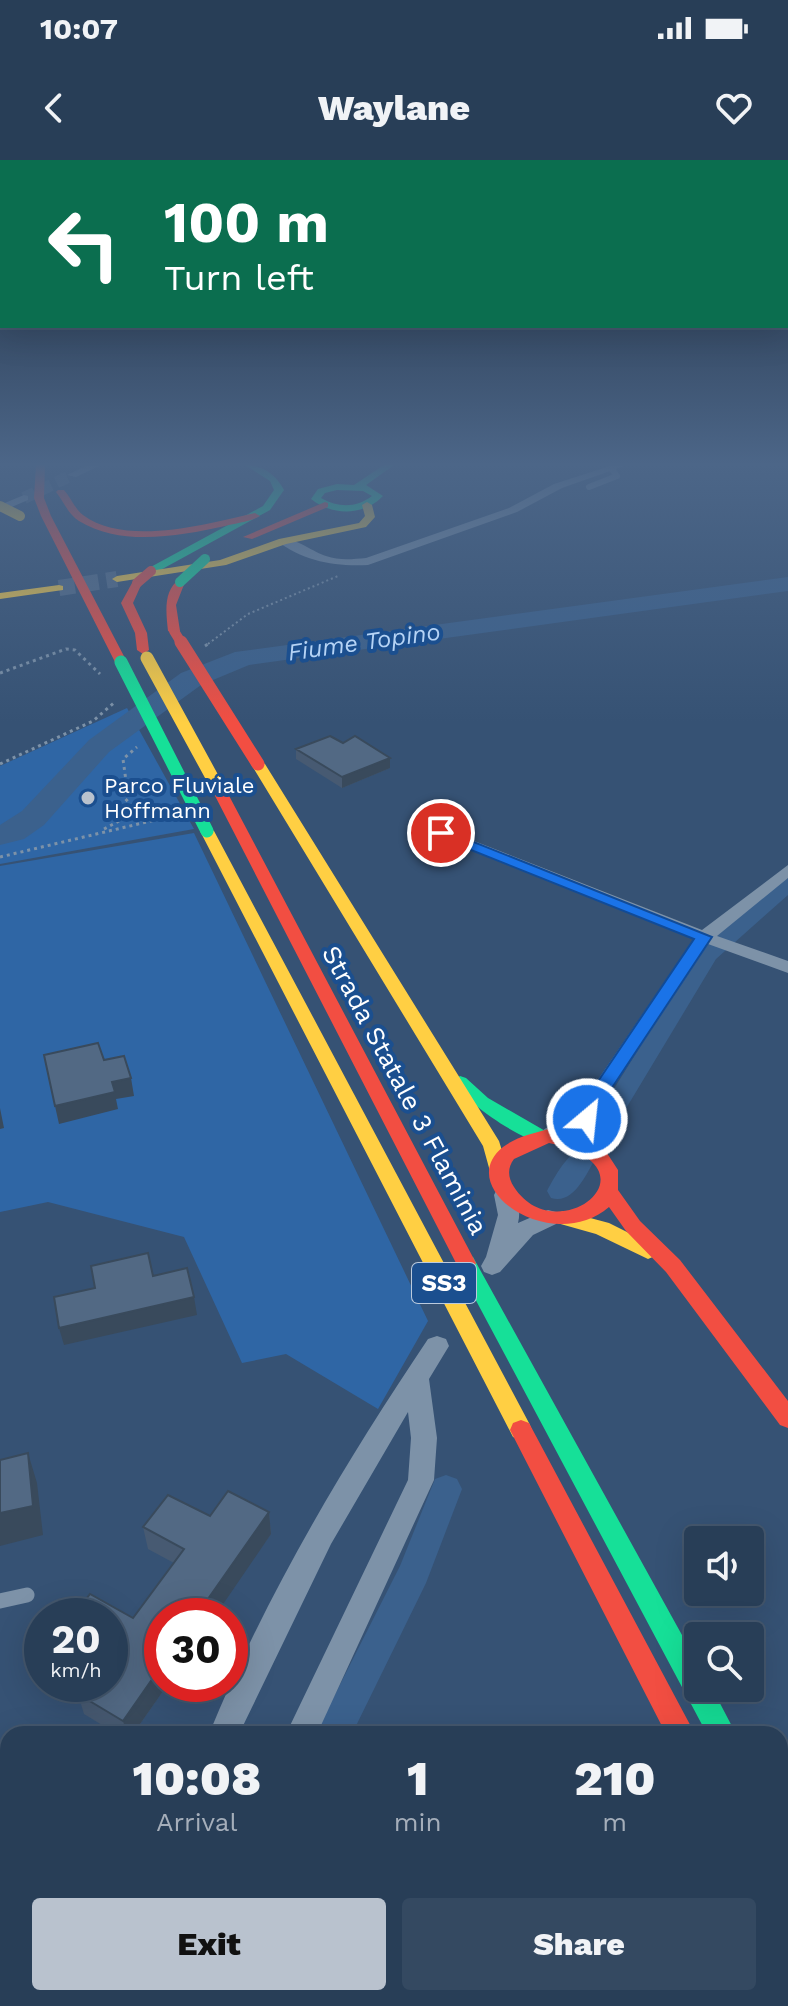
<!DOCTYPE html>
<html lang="en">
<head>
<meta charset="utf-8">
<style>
  body { margin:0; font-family:"Work Sans",sans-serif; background:#344961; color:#f1f3f6; height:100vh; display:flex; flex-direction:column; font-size:30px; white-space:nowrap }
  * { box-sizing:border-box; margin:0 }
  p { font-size:26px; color:#a5aeba }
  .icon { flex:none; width:44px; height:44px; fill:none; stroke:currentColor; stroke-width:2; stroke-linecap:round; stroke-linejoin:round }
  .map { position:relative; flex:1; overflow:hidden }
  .side { position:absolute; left:0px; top:1566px; width:788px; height:280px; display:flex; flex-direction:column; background:#283e57; border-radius:24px 24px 0 0; box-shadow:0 8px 32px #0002,0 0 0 2px #44576d }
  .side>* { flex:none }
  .guide { position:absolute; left:0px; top:0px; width:788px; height:168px; box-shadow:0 8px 32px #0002,0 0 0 2px #44576d; background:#0b6e4f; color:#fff; overflow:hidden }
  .controls { position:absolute; left:684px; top:1366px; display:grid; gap:16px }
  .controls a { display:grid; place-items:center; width:80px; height:80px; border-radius:8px; background:#283e57; box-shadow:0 8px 32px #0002,0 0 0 2px #44576d; font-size:40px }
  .speed { position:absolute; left:24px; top:1438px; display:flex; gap:16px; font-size:40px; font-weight:700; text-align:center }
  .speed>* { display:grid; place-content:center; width:104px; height:104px; border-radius:50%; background:#283e57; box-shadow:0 8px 32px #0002,0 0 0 2px #44576d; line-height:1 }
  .speed small { font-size:20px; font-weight:400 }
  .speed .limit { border:12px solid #d22; background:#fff; color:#111 }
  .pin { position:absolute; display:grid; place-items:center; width:68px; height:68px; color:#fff; margin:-34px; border:4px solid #fff; border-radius:50%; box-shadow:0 2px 8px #0007 }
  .me { position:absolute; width:88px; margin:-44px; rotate:28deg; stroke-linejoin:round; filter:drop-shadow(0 0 6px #0008) }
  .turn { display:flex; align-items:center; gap:28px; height:168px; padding:0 32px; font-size:36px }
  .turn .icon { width:104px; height:104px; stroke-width:2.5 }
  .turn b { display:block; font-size:56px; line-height:68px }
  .eta { display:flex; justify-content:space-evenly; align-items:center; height:136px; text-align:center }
  .eta b { font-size:48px; font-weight:800; line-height:56px }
  .action { display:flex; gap:16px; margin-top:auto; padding:16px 32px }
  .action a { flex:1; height:92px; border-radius:8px; background:#b9c2ce; color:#111; font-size:32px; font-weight:800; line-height:92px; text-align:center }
  .action a+a { background:#344961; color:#f1f3f6 }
  .status { display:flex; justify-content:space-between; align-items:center; height:56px; padding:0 40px; background:#283e57; direction:ltr }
  .status svg { height:22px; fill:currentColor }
  header { display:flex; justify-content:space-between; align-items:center; height:104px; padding:0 32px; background:#283e57; font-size:36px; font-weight:800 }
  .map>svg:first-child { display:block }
  .green { fill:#2f66a5 }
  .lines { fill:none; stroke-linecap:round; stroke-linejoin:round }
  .canal { fill:#3b618d; fill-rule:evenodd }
  .river { fill:#3b618d; fill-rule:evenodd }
  .street-tunnel { stroke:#546c89; stroke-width:12; stroke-dasharray:12 6; stroke-linecap:butt }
  .secondary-tunnel { stroke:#546c89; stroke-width:16; stroke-dasharray:16 8; stroke-linecap:butt }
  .path-far1 { stroke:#7d92a8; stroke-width:2; stroke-dasharray:2 3; stroke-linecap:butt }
  .path { stroke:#7d92a8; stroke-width:3; stroke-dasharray:3 4; stroke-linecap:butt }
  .lane-far1 { stroke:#7d92a8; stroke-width:6 }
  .lane { stroke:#7d92a8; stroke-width:15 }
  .street { fill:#7d92a8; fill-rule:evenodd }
  .fast { fill:#16e098; fill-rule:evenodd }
  .slow { fill:#ffcf43; fill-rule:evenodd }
  .jam { fill:#f24e42; fill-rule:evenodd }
  .fast-bridge-far1 { stroke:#16e098; stroke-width:10 }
  .fast-bridge { stroke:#16e098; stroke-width:13 }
  .slow-bridge-far1 { stroke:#ffcf43; stroke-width:10 }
  .slow-bridge { stroke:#ffcf43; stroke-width:13 }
  .jam-bridge-far1 { stroke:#f24e42; stroke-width:10 }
  .jam-bridge { stroke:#f24e42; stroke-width:13 }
  .wall { fill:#475a72 }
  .shaded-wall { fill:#394a5c }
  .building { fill:#526984; stroke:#394a5c; stroke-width:2 }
  .route { fill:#1a73e8; stroke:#114b97; stroke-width:2 }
  .poi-dot { fill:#b9c2ce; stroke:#1b4f8f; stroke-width:3 }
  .labels { text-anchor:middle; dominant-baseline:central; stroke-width:8; stroke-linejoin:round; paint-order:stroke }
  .far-poi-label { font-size:22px; fill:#fff; stroke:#1b4f8f; text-anchor:start }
  .far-water-label { font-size:24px; font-style:italic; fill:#b5d3f5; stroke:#1b4f8f }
  .shield { fill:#1b4f8f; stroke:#bbcadd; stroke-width:2 }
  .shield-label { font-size:24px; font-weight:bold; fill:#fff }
  .street-label { font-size:26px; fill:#fff; stroke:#1b4f8f }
</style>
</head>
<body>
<div class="status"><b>10:07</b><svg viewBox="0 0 49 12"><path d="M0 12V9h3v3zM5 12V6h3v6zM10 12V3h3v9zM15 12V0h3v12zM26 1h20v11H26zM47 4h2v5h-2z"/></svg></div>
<header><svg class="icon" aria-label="back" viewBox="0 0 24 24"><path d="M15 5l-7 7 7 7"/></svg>Waylane<svg class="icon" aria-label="heart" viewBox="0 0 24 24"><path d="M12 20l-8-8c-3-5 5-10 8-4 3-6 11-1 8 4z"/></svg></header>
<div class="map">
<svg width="788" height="1846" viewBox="0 0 788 1846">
  <rect width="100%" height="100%" fill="#365274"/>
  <path class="green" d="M127 548 194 669 0 704V606Z
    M194 673 428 1161 378 1249 286 1194 242 1203 184 1077 48 1042 0 1052V706Z"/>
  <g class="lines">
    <path class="canal" d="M788 718V735L716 799 607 980 598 983 589 980 586 974 700 790 781 720Z
      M584 987 593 990 597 996C586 1014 574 1045 551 1038L547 1031C555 1016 568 992 584 987Z
      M446 1315 457 1319 462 1329 426 1423 352 1574H315L400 1406 435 1319Z
      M211 1838H253L251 1846H209Z"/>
    <path class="river" d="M788 417V431L249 505 201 525 109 592 44 665 24 679 0 685V665L22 651 89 580 181 513 235 492Z"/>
    <path class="street-tunnel" d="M24 338 72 315"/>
    <path class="secondary-tunnel" d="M59 428 117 419"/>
    <path class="path-far1" d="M208 484 248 454 338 416"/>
    <path class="path" d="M205 486 211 482
      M0 513 66 489 75 490 100 514
      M0 604 93 561 116 541
      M104 669 119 661 131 645 121 634 126 621 123 599 137 587
      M0 697 155 660"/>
    <path class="lane-far1" d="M589 327 617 316 611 308"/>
    <path class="lane" d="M0 1441 27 1435
      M0 1649 8 1652"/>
    <path class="street" d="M88 305H101L76 317 67 315Z
      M613 305H627L562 328 517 352 368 405C336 407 303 401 277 381 290 373 312 392 326 396 340 401 353 399 366 398L509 348 554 324Z
      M24 335 28 336V340L0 352V345Z
      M441 668 702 770 788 705V718L717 776 788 801V813L708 784 598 950 556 981H542L539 976 542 971 584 940 694 779 435 676 433 673Z
      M505 1027 513 1029C518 1039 521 1052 518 1063L548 1050 556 1052 559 1058 556 1064 533 1075 500 1112 492 1115 484 1112 481 1106 486 1097 498 1055 494 1035 497 1029Z
      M437 1176 446 1179 449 1186 429 1219 437 1278 434 1320 317 1574H286L408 1320 411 1278 408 1252 331 1384 239 1574H209C266 1435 344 1304 428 1179Z
      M123 1838H157L154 1846H120Z
      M175 1838H209L206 1846H172Z"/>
    <path class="fast" d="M245 305C262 305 276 314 284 330L270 350 155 413H147V409L263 346 274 330 270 321Z
      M384 305H394L366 325 383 336C364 356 332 356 311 339L318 329 337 324 354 325ZM337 330 363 331 372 336C356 348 339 348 321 338L325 333Z
      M460 916 466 918 488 938 547 972 549 977 547 982C527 987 463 939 451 922Z
      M466 1095 473 1097 698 1504V1528H712L736 1574H707L456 1103 459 1097Z"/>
    <path class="slow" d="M367 342 372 345 375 357 366 367 286 384 226 405 117 422 112 419 117 416 220 400 279 379 359 363 365 356 362 345Z
      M59 425 63 426V430L0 439V433Z
      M258 600 265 604 499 981 508 1010 505 1015H491L483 986 251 604Z
      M207 667 214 671 529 1263 532 1270 529 1277 521 1280 513 1277 200 671Z
      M564 1051 609 1063 655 1086 658 1091 655 1096 648 1099 596 1074 557 1063 554 1058 557 1053Z
      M780 1665 788 1668V1709L780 1705Z
      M780 1747 788 1750V1792L780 1789Z"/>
    <path class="jam" d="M36 305H45L44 338 51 356 127 502 125 505 115 502 41 356 34 338Z
      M58 330H64C71 338 75 349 83 355 126 387 207 364 255 353L260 356C250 362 236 363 225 366 179 376 121 387 79 361 68 354 64 342 56 332Z
      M325 342 328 343V347L252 379 243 377Z
      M180 419 185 422 176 445 180 471 174 474 168 471C166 452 163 430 180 419Z
      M137 420 142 423 133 443 147 473 149 490 143 494 137 490 135 473 121 443 132 423Z
      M219 626 226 630 476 1103 473 1109 466 1111 459 1109 456 1103 212 630Z
      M549 969 586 978 605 990 618 1010V1030L640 1061 680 1100 788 1241V1268L780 1265 666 1112 626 1071 609 1047C552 1096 452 1028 503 987 516 977 534 973 549 969ZM549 983C664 1008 557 1093 514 1027 508 1018 507 1008 514 999Z
      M521 1260 529 1263 695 1574H666L510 1270 513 1263Z"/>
    <path class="fast-bridge-far1" d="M180 422 205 399"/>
    <path class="fast-bridge" d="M121 502 207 671"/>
    <path class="slow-bridge-far1" d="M0 346 20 356"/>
    <path class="slow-bridge" d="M147 498 219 630"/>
    <path class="jam-bridge-far1" d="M137 423 151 411
      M174 471 182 484"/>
    <path class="jam-bridge" d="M181 482 258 604"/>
  </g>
  <path class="wall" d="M343 583 390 598V608L342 628 296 599V589Z
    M269 1352 271 1374 162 1524H168L133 1574H117L84 1554 78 1534 174 1403 148 1389 143 1367 210 1356Z"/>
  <path class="shaded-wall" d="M390 598V608L342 628V617Z
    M131 918 134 936 116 939 118 949 59 964 55 946 112 922Z
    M0 948 4 968 0 969Z
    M194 1137 197 1155 64 1185 59 1168Z
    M28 1293 37 1323 43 1375 0 1386V1353Z
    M269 1352 271 1374 215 1456H196Z
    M162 1505V1524H168L133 1574H127L123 1561Z
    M30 1838H35L37 1846H32Z"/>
  <path class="building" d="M330 576 343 583 355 576 390 598 342 617 296 589Z
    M98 883 104 900 124 896 131 918 112 922 115 932 55 946 44 895Z
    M148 1093 153 1116 187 1108 194 1137 59 1168 54 1137 95 1128 91 1106Z
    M28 1293 33 1346 0 1353V1300Z
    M228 1331 269 1352 196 1456H162V1505L123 1561 78 1534 85 1524H110V1456H73L90 1434 133 1458 184 1389 143 1367 168 1335 210 1356Z
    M8 1771V1838H30L32 1846H0V1774Z"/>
  <linearGradient id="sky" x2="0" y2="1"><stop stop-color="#1e2d40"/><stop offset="0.54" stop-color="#4c6688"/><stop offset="1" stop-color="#4c6688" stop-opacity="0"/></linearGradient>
  <rect width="788" height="563" fill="url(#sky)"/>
  <path class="route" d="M441 669 712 777 600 946 594 964H581L578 959 582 945 694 779 436 676V670Z"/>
  <circle class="poi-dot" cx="88" cy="638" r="8"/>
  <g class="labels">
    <g class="far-poi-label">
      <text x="104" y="625">Parco Fluviale<tspan x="104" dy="25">Hoffmann</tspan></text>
    </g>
    <g class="far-water-label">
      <text transform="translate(364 482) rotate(-8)">Fiume Topino</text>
    </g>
    <rect class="shield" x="412" y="1103" width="64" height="40" rx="6"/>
    <g class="shield-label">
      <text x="444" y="1123">SS3</text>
    </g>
    <g class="street-label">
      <text transform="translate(405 930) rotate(62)">Strada Statale 3 Flaminia</text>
    </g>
  </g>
</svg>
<div class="controls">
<a><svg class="icon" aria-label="sound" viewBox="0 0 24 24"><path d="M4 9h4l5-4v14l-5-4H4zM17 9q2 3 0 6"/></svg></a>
<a><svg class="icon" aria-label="search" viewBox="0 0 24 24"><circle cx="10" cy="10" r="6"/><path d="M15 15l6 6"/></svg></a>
</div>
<div class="speed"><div>20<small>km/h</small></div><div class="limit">30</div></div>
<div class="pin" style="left:441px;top:673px;background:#d93025"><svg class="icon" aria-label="arrive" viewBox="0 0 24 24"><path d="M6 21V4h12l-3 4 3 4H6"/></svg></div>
<svg class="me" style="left:587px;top:959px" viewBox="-20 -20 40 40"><circle r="17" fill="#1a73e8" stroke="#fff" stroke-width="3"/><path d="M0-11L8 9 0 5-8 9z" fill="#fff"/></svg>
<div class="guide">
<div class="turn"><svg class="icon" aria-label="left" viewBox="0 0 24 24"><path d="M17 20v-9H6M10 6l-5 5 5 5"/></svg><div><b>100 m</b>Turn left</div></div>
</div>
<section class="side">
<div class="eta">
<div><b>10:08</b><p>Arrival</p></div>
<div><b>1</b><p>min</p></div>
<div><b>210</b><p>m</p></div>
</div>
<div class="action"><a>Exit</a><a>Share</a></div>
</section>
</div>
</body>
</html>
